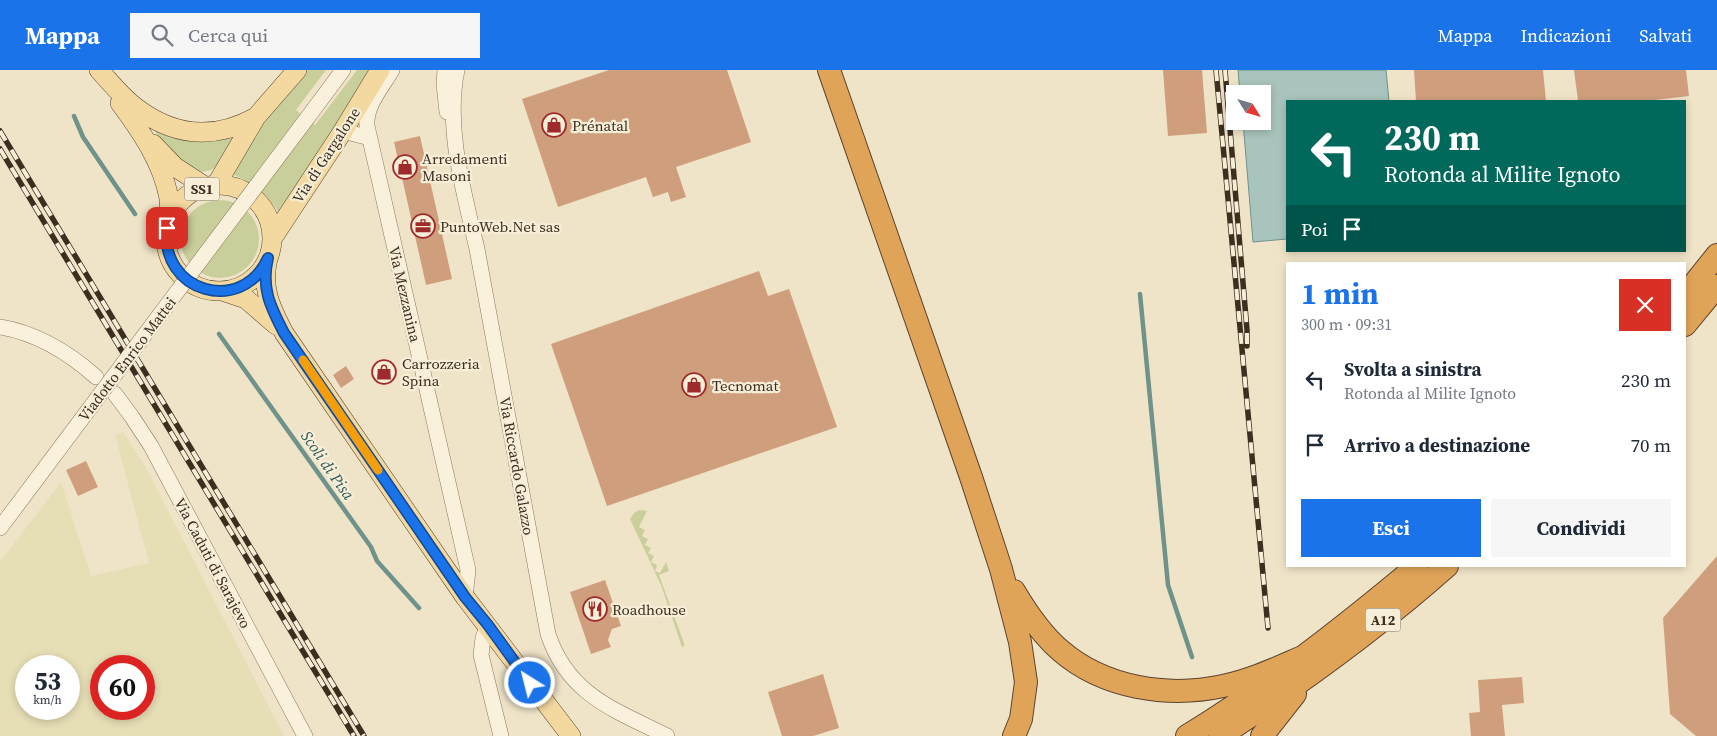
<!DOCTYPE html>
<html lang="it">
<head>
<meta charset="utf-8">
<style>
  body { margin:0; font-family:"Source Serif 4",serif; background:#f6f6f7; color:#1f2937; height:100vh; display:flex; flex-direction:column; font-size:19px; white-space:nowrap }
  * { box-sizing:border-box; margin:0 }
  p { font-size:16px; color:#747a83 }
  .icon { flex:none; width:28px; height:28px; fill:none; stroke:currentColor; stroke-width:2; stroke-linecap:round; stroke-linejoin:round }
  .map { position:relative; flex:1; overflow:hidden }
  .drawer { position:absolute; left:1286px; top:192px; width:400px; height:305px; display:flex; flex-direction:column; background:#fff; border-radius:0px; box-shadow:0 2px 8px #0003 }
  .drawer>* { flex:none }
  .top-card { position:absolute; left:1286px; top:30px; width:400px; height:152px; border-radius:0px; box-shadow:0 2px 8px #0003; background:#00695c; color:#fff; overflow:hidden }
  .needle { width:32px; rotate:127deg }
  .controls { position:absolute; left:1226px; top:15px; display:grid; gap:10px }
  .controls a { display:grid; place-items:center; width:45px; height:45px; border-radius:0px; background:#fff; box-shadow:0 2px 8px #0003; font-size:25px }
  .speed { position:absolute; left:15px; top:585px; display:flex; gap:10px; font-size:25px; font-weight:700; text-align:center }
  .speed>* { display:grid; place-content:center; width:65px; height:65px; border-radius:50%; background:#fff; box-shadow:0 2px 8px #0003; line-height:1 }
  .speed small { font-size:12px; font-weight:400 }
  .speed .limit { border:8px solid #d22; background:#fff; color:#111 }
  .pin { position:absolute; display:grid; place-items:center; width:42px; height:42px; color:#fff; margin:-21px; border-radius:10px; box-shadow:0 2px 8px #0006 }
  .me { position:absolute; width:55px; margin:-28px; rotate:324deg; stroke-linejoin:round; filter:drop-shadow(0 0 4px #0008) }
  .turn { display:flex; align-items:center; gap:18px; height:105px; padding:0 15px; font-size:22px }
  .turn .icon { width:65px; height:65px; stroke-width:2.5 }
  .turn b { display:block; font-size:35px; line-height:42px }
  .then { display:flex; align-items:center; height:48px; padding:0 15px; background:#0003; gap:10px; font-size:19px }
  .round { display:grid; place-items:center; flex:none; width:52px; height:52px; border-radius:0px; background:#f6f6f7 }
  .headline { display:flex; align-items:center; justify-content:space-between; height:85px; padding:0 15px }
  h1 { font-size:30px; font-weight:700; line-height:38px; color:#1a73e8 }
  .primary-button { display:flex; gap:10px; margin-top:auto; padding:10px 15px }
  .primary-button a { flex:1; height:58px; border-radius:0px; background:#1a73e8; color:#fff; font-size:20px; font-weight:700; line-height:58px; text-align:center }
  .primary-button a+a { background:#f6f6f7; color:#1f2937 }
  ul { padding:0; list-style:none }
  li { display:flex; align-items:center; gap:15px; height:65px; padding:0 15px }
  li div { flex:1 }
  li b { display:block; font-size:19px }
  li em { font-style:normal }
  header { display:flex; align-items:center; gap:30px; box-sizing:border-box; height:70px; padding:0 25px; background:#1a73e8; color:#fff }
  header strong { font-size:24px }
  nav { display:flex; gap:28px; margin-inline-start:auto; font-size:18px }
  .search { width:350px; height:45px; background:#f6f6f7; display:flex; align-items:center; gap:12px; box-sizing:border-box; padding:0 18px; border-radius:0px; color:#747a83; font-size:19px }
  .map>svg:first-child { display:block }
  .farmland { fill:#e6deb5; fill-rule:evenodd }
  .green { fill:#c9cf9b }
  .water { fill:#a9c4bc; stroke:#6f938a }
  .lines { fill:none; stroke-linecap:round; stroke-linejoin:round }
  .stream { stroke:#6f938a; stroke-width:4.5 }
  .building { fill:#cf9f7d }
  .minor-casing { stroke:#8d765c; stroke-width:16 }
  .major-casing { stroke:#5b4430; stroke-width:20 }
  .highway-casing { stroke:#5b4430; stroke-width:24 }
  .minor { stroke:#faf1dc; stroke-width:15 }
  .major { stroke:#f3d9a0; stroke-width:19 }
  .highway { stroke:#e0a458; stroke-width:22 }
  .rail-casing { stroke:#3d2e20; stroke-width:5.5 }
  .rail { stroke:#f7eed8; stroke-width:4; stroke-dasharray:11; stroke-linecap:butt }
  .minor-bridge-casing { stroke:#8d765c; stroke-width:16; stroke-linecap:butt }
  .minor-bridge { stroke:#faf1dc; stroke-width:15 }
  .route-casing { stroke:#114b97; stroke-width:12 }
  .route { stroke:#1a73e8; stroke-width:9 }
  .slow { stroke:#f59e0b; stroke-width:9 }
  .labels { text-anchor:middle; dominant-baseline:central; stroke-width:4.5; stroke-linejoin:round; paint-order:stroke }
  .shield { fill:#f7eed8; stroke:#756857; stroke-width:1 }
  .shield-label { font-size:14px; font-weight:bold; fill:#3d2e20 }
  .poi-label { font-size:15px; fill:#3d2e20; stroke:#f7eed8; text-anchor:start }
  .street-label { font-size:15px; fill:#3d2e20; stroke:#f7eed8 }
  .water-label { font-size:16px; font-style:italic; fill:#2f5d5a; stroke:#f7eed8 }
</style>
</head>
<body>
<header>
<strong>Mappa</strong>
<div class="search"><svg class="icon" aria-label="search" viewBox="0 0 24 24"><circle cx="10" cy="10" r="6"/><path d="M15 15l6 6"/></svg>Cerca qui</div>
<nav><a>Mappa</a><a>Indicazioni</a><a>Salvati</a></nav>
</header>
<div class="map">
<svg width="1717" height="666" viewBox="0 0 1717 666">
  <rect width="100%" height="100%" fill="#f0e4c8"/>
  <path class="farmland" d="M123 362 144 394 284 666H0V492L61 412 91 506 149 493 115 365ZM26 596H69V639H26ZM101 596H144V639H101Z"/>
  <path class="green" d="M305 0H326L296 40 315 55 357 0H373L280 145C268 124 253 112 229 103L241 81Z
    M149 52 236 65C230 74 226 88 218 95 193 119 161 71 149 52Z
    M181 169a39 39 0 1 1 78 0a39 39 0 1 1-78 0Z
    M639 440 647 441 639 457 645 460 642 466 648 469 645 475 651 478 648 483 654 486 651 492 657 495 655 501 660 503 666 492 669 501 659 505 684 573V576L682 577 661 515 630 449 634 443Z"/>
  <path class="water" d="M1238 0H1386L1389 31H1288L1287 169 1253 172 1243 51H1262V24H1240Z"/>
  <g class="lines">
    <path class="stream" d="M74 46 83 67 135 144
      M1140 224 1168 515 1192 587
      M219 264 371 477 377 491 419 538"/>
  </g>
  <path class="building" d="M609 0H727L751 72 676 97 686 127 671 132 668 122 653 127 646 107 558 137 522 29Z
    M1163 0H1202L1207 63 1168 66Z
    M1414 0H1543L1546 31H1416Z
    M1574 0H1686L1689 26 1646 31H1578Z
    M420 66 452 209 426 215 394 72Z
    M759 201 768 226 789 219 837 357 607 436 551 274Z
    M346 296 354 309 341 318 333 305Z
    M86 391 98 417 78 426 66 400Z
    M1717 486V666H1696L1670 644 1663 548Z
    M605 510 621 556 612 559 608 570 611 577 591 584 570 522Z
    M823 604 839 658 813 666H782L768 622Z
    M1522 607 1524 633 1502 635 1505 666H1471L1469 643 1480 642 1478 610Z"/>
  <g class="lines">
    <g class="minor-casing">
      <path id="minor" d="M392 0C383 16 365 36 367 56L468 500 465 527
        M445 0 444 14 447 42
        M457 0C445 59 464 122 477 179L548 564C568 625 615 640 667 666
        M314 39 343 0
        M343 61 370 68
        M0 257C36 263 69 283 96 307
        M115 324 132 347 151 376 305 666
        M0 458 9 446
        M488 555 483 568 481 585 501 666"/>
    </g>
    <g class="major-casing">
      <path id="major" d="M99 0C110 12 121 26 134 36 172 66 213 71 256 47
        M120 33C141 61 162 92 169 128 170 135 169 144 169 151
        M153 74 175 97 206 117
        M216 115 256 47 297 0
        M166 168a53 53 0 1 1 106 0a53 53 0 1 1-106 0Z
        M272 169 343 61 380 0
        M268 188C261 218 270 236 284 263L465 527 571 666
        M222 221 246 229 276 255"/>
    </g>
    <g class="highway-casing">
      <path id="highway" d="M829 0 971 407 1001 499 1020 572 1026 612 1021 649 1014 666
        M1685 225 1717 185
        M1685 255 1717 216
        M1014 521C1027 543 1041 564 1061 581 1104 618 1168 628 1223 616 1252 610 1279 597 1305 586
        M1187 666C1269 616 1344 557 1417 496
        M1220 666C1300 614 1376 559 1447 496
        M1262 666 1295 624"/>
    </g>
    <use href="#minor" class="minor"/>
    <use href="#major" class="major"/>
    <use href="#highway" class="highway"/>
    <g class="rail-casing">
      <path id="rail" d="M1216 0 1268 558
        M1225 0 1247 260V276
        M0 61 364 666
        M0 79 354 666"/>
    </g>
    <use href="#rail" class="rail"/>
    <g class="minor-bridge-casing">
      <path id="minor-bridge" d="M9 446 314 39"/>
    </g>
    <use href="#minor-bridge" class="minor-bridge"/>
  </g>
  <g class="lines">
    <g class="route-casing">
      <path id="route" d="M167 158C159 222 242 246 268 188 261 218 270 236 284 263L465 527 488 555 530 613"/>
    </g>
    <use href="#route" class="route"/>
    <path class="slow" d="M303 290 378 400"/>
  </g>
  <defs>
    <g id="shop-ring" transform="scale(1.25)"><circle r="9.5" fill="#f7eed8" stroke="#9e2a2b" stroke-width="1.5"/><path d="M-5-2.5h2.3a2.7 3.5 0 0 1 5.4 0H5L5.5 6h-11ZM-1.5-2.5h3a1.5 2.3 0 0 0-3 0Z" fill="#9e2a2b"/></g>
    <g id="office-ring" transform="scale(1.25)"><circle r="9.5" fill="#f7eed8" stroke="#9e2a2b" stroke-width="1.5"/><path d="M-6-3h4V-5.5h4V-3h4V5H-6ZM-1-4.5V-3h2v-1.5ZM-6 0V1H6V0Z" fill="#9e2a2b"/></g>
    <g id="restaurant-ring" transform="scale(1.25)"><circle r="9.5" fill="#f7eed8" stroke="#9e2a2b" stroke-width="1.5"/><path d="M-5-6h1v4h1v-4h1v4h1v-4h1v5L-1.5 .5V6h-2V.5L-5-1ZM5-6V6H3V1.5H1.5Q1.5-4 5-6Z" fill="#9e2a2b"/></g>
  </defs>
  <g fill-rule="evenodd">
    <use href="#shop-ring" x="554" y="55"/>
    <use href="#shop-ring" x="405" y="97"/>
    <use href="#office-ring" x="423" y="156"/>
    <use href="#shop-ring" x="384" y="302"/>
    <use href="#shop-ring" x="694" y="315"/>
    <use href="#restaurant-ring" x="595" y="539"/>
  </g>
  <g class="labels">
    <g class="shield">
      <rect x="184.5" y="107.5" width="35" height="23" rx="4"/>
      <rect x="1365.5" y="538.5" width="35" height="23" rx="4"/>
    </g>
    <g class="shield-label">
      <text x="202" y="119">SS1</text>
      <text x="1383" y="550">A12</text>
    </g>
    <g class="poi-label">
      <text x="572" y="55">Prénatal</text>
      <text x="422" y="88">Arredamenti<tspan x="422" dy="17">Masoni</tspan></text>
      <text x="440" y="156">PuntoWeb.Net sas</text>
      <text x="402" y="293">Carrozzeria<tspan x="402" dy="17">Spina</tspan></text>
      <text x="712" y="315">Tecnomat</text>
      <text x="612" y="539">Roadhouse</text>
    </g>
    <g class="street-label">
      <text transform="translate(326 85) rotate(-57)">Via di Gargalone</text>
      <text transform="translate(405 224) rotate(77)">Via Mezzanina</text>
      <text transform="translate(127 289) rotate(-53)">Viadotto Enrico Mattei</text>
      <text transform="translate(517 396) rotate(80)">Via Riccardo Galazzo</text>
      <text transform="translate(213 493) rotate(62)">Via Caduti di Sarajevo</text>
    </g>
    <g class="water-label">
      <text transform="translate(328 395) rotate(55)">Scoli di Pisa</text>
    </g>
  </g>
</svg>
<div class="controls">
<a><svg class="needle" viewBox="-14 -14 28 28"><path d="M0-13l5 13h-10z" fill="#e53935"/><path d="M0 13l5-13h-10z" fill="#747a83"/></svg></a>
</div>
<div class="speed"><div>53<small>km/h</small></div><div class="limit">60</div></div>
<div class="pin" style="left:167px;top:158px;background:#d93025"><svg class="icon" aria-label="arrive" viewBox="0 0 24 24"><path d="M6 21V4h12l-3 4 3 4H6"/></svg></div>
<svg class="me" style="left:530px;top:613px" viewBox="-20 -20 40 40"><circle r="17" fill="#1a73e8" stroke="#fff" stroke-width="3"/><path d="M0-11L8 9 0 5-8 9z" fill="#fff"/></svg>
<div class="top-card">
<div class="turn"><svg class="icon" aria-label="left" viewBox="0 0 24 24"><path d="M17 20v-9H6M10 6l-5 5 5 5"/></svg><div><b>230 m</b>Rotonda al Milite Ignoto</div></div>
<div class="then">Poi<svg class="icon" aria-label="arrive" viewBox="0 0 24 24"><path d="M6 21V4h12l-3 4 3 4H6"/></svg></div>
</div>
<section class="drawer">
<div class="headline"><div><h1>1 min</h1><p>300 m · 09:31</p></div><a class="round" style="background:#d93025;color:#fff"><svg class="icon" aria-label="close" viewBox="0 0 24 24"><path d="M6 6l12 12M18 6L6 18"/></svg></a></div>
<ul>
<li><svg class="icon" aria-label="left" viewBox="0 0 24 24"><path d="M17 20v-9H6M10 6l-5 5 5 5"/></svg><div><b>Svolta a sinistra</b><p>Rotonda al Milite Ignoto</p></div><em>230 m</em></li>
<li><svg class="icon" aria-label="arrive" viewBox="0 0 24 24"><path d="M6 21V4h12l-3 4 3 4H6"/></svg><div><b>Arrivo a destinazione</b></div><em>70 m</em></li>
</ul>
<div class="primary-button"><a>Esci</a><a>Condividi</a></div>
</section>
</div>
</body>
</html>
